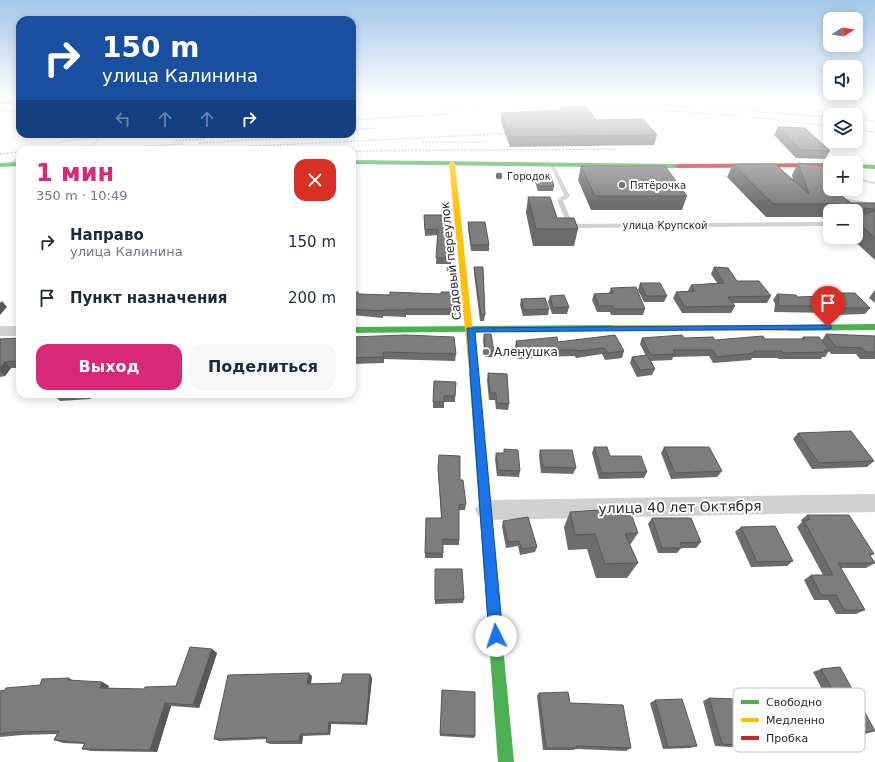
<!DOCTYPE html>
<html lang="ru">
<head>
<meta charset="utf-8">
<style>
  body { margin:0; font-family:"DejaVu Sans",sans-serif; background:#f6f6f7; color:#1f2937; height:100vh; display:flex; flex-direction:column; font-size:15px; white-space:nowrap }
  * { box-sizing:border-box; margin:0 }
  p { font-size:13px; color:#747a83 }
  .icon { flex:none; width:22px; height:22px; fill:none; stroke:currentColor; stroke-width:2; stroke-linecap:round; stroke-linejoin:round }
  .map { position:relative; flex:1; overflow:hidden }
  .panel { position:absolute; left:16px; top:146px; width:340px; height:252px; display:flex; flex-direction:column; background:#fff; border-radius:12px; box-shadow:0 2px 10px #0003 }
  .panel>* { flex:none }
  .hud { position:absolute; left:16px; top:16px; width:340px; height:122px; border-radius:12px; box-shadow:0 2px 10px #0003; background:#1a4fa0; color:#fff; overflow:hidden }
  .needle { width:26px; rotate:78deg }
  .fabs { position:absolute; left:823px; top:12px; display:grid; gap:8px }
  .fabs a { display:grid; place-items:center; width:40px; height:40px; border-radius:8px; background:#fff; box-shadow:0 2px 10px #0003; font-size:20px }
  .pin { position:absolute; display:grid; place-items:center; width:34px; height:34px; color:#fff; margin:-41px -17px; border-radius:50% 50% 50% 0; rotate:-45deg; box-shadow:0 0 4px #0007 }
  .pin .icon { rotate:45deg }
  .me { position:absolute; width:44px; margin:-22px; rotate:356deg; stroke-linejoin:round; filter:drop-shadow(0 0 3px #0008) }
  .turn { display:flex; align-items:center; gap:14px; height:84px; padding:0 20px; font-size:18px }
  .turn .icon { width:52px; height:52px; stroke-width:2.5 }
  .turn b { display:block; font-size:28px; line-height:34px }
  .lanes { display:flex; align-items:center; height:38px; padding:0 20px; background:#0003; justify-content:center; gap:20px; direction:ltr }
  .lanes .off { opacity:.35 }
  .round { display:grid; place-items:center; flex:none; width:42px; height:42px; border-radius:12px; background:#f6f6f7 }
  .summary { display:flex; align-items:center; justify-content:space-between; height:68px; padding:0 20px }
  h1 { font-size:24px; font-weight:800; line-height:30px; color:#db2777 }
  .button { display:flex; gap:8px; margin-top:auto; padding:8px 20px }
  .button a { flex:1; height:46px; border-radius:12px; background:#db2777; color:#fff; font-size:16px; font-weight:800; line-height:46px; text-align:center }
  .button a+a { background:#f6f6f7; color:#1f2937 }
  ul { padding:0; list-style:none }
  li { display:flex; align-items:center; gap:12px; height:56px; padding:0 20px }
  li div { flex:1 }
  li b { display:block; font-size:15px }
  li em { font-style:normal }
  .map>svg:first-child { display:block }
  .lines { fill:none; stroke-linecap:round; stroke-linejoin:round }
  .path { stroke:#d1d1d1; stroke-width:1.5; stroke-dasharray:1 1; stroke-linecap:butt }
  .lane { fill:#d1d1d1; fill-rule:evenodd }
  .street { fill:#d1d1d1; fill-rule:evenodd }
  .fast { fill:#4caf50; fill-rule:evenodd }
  .slow { fill:#ffc107; fill-rule:evenodd }
  .jam { fill:#c62828; fill-rule:evenodd }
  .rail { stroke:#b8b8b8; stroke-width:1.5; stroke-dasharray:2 1.5; stroke-linecap:butt }
  .path-bridge { stroke:#d1d1d1; stroke-width:1.5; stroke-dasharray:1 1; stroke-linecap:butt }
  .wall { fill:#6c6c6c }
  .shaded-wall { fill:#585858 }
  .building { fill:#7d7d7d; stroke:#585858; fill-rule:evenodd }
  .route { fill:#1a73e8; stroke:#114b97 }
  .poi-dot { fill:#767676; stroke:#fff; stroke-width:1.5 }
  .labels { text-anchor:middle; dominant-baseline:central; stroke-width:4; stroke-linejoin:round; paint-order:stroke }
  .far-poi-label { font-size:10px; fill:#2c2c2c; stroke:#fff; text-anchor:start }
  .far-street-label { font-size:10px; fill:#2c2c2c; stroke:#fff }
  .street-label { font-size:12px; fill:#2c2c2c; stroke:#fff }
  .poi-label { font-size:12px; fill:#2c2c2c; stroke:#fff; text-anchor:start }
  .near-street-label { font-size:14px; fill:#2c2c2c; stroke:#fff }
  .key { fill:#fff; stroke:#c0c0c0; stroke-width:1 }
  .key-label { font-size:11px; fill:#2c2c2c }
</style>
</head>
<body>
<div class="map">
<svg width="875" height="762" viewBox="0 0 875 762">
  <rect width="100%" height="100%" fill="#fff"/>
  <g class="lines">
    <path class="path" d="M55 144 65 141 99 138"/>
    <path class="lane" d="M47 146H49V148L26 150Z
      M18 156H20V159L13 166H9V164Z
      M550 164 554 165 570 196 563 201 573 224 830 222V226L571 228 568 226 557 200 564 195 550 165Z
      M856 178 875 182V184L856 180Z
      M832 189H838L841 198 875 203V207L837 200Z"/>
    <path class="street" d="M0 326H20V336H0Z
      M875 494V512L486 520 479 517 475 510 479 503 486 500Z"/>
    <path class="fast" d="M352 160 678 164 681 166 678 168 352 164Z
      M20 162V166L0 167V163Z
      M856 164 875 165V169L856 168Z
      M875 324V330L787 331 783 328 787 325Z
      M614 325 617 326 618 328 617 330 352 333V327Z
      M473 368 477 371 514 762H498L469 371Z"/>
    <path class="slow" d="M452 161 455 163 477 371 473 374 469 371 449 163Z
      M614 325H787L791 328 787 331 611 330 610 328 611 326Z"/>
    <path class="jam" d="M830 163V167L678 168 675 166 678 164Z"/>
    <path class="rail" d="M352 100 374 99
      M688 100 834 105
      M476 106 569 101 629 102 830 117
      M584 109 659 110 740 116
      M441 111 482 108
      M0 112 20 111
      M751 117 830 126
      M856 119 875 121
      M352 120 448 114
      M352 130 376 128
      M856 130 875 132
      M175 141 205 139
      M422 142H486
      M199 143 335 135
      M42 150 90 146
      M83 150 183 144
      M175 150 516 133
      M352 151 617 149
      M0 154 20 152"/>
    <path class="path-bridge" d="M88 150 103 134"/>
  </g>
  <path class="wall" d="M0 99H16L10 104H0Z
    M560 107 596 120 657 135 654 145 510 147 501 122V113L560 110Z
    M778 127 830 151 825 159 796 158 774 135Z
    M798 163 851 203H875V260L850 237H856V211H830V218L828 217H766L727 177 733 164 793 180 792 175Z
    M581 166 687 196 682 210H591L578 180Z
    M535 174 554 186 553 191H538L534 179Z
    M528 197 557 218 578 229 574 246H533L526 213Z
    M424 215 446 222 451 258V264H436L438 235 425 236Z
    M468 222 489 245V251H471L468 228Z
    M474 267 485 315 484 321H480L474 273Z
    M714 267 737 281 771 296 767 303H733L735 306 731 313H682L673 298 676 292 688 291 691 285 717 283 711 274Z
    M640 283 667 296 664 302H644L638 290Z
    M611 288 645 309 643 315H611L610 312H597L592 300 594 294 609 293Z
    M874 291H875V303L869 298Z
    M352 292 358 294 457 309 456 315H406V317L383 316V318L352 315Z
    M825 293 870 308 865 314 835 315 833 313 774 312 775 304 773 300 777 294 797 297 823 296Z
    M550 296 569 307 567 314H552L548 302Z
    M521 299 549 309 548 315 523 316 520 305Z
    M484 334 494 351 493 357H485L483 341Z
    M826 334 875 336V359H860L856 354H831L829 351 825 357H822L821 359H779L777 358H752L751 360 713 363 709 356 673 357 672 360 651 361 655 369 652 375 637 377 630 363 632 357 646 356 640 344 642 338H684L715 340 801 339 803 337 822 340Z
    M615 335 624 351 622 358 605 360 602 354 576 358 575 356 534 357V358L518 359 515 347 516 341 558 342Z
    M352 337 456 354 455 361 384 359V363L352 364Z
    M20 338V368H11L5 376 0 377V339Z
    M488 373 509 404 508 410 496 409 495 400H489L487 380Z
    M456 382 455 402H444V408H433V402Z
    M55 394H93L90 399 60 401 54 395Z
    M798 433 874 461 867 467 812 469 793 439Z
    M594 447 610 456 647 472 644 478 599 479 592 453Z
    M664 447 722 471 717 477 671 479 661 453Z
    M504 449 520 471 519 477 497 476 495 459 496 453H504Z
    M540 450 576 468 573 474 541 473 539 456Z
    M438 469 460 480 466 504 465 510H459V545H443V558H425V553L441 518Z
    M570 512 638 533 630 545 638 563 627 578H596L587 549 568 550 564 527Z
    M807 515 874 554 870 556 875 563 866 568H841L865 610 856 614H836L828 600H814L804 580 811 575H823L797 527 802 522 801 520Z
    M652 518 701 542 696 548H681L677 553H658L648 524Z
    M503 521 537 547 535 552 520 555 518 546 506 548 502 527Z
    M741 527 793 561 787 566 751 567 735 532Z
    M435 569 464 599 463 603 435 604Z
    M212 649 217 653 199 708 171 706 157 752 91 751 82 749 84 744 63 743 54 740 57 734 22 735 0 737V691L40 685 69 678 74 681 102 682 109 686 108 688 144 689 176 686Z
    M821 669 875 731 865 734 809 738 812 745 803 747 778 746 763 703 770 700 798 701 806 699 826 697 813 672Z
    M312 676 311 684 341 683 372 678 367 725 331 724 330 735 303 736 302 744H270L266 742 267 739 219 741 214 739Z
    M442 690 475 736 474 738 440 736Z
    M539 693 570 703 631 748 626 751 576 749 573 750H543L537 696Z
    M709 698 752 746 744 748 715 746 703 701Z
    M655 700 697 746 690 748 663 749 650 703Z"/>
  <path class="shaded-wall" d="M7 99H16L10 104Z
    M2 301 7 307 0 315V303Z
    M383 352 384 359V363L383 357Z
    M5 362 11 368 5 376 0 371V368Z
    M86 394H93L90 399Z
    M212 649 217 653 199 708 193 705Z
    M309 673 312 676 310 687 307 684Z
    M370 674 372 678 367 725 366 723Z
    M102 682 109 686 107 691 100 688Z
    M165 703 171 706 157 752 150 750Z
    M329 722 331 724 330 735 328 733Z
    M300 734 303 736 302 744 299 741Z"/>
  <path class="building" d="M586 106 596 120 643 119 657 135 511 137 501 113 562 110 560 107Z
    M778 127 805 128 830 151 801 150Z
    M798 163 830 167V189H840L843 197 851 203H875V238L856 221V211H845L837 204H773L733 164H775L809 194ZM864 208 873 209 874 211 864 214Z
    M581 166H665L687 196H595Z
    M535 174H550L554 186H538Z
    M528 197H550L557 218H574L578 229H536Z
    M424 215H445L446 222H450L451 258H436L438 229 425 230Z
    M468 222H485L489 245H471Z
    M474 267H483L485 315H481Z
    M714 267 728 268 737 281H759L771 296 728 297 735 306 685 307 676 292 695 291 691 285 724 283Z
    M640 283H660L667 296H646Z
    M636 287 645 309H613L612 306H599L594 294 613 293 611 288Z
    M352 292H358V294L390 295V292L441 294V292H456L457 309H406V310H383L382 311 352 309Z
    M825 293H855L870 308H839L838 306H778L779 297 777 294 796 295 797 297 828 296Z
    M564 295 569 307 553 308 550 296Z
    M545 298 549 309 524 310 521 299Z
    M484 334H491L494 351H485Z
    M826 334 875 336V352H866L862 348 836 347Z
    M405 335 454 337 456 354 383 352V357L352 358V337Z
    M615 335 624 351 608 353 604 348 578 351 577 350H535V352L520 353 516 341 557 337 558 342Z
    M682 335 684 338 713 337 715 340 763 336 765 339H805L803 337H819L830 351 824 350 826 352 783 353 782 351H753L755 353 717 357 713 350H673L675 354 651 355 642 338Z
    M20 338V361L5 362 0 368V339Z
    M647 355 655 369 640 370 632 357Z
    M488 373 507 374 509 404 497 403 496 393H490Z
    M434 381 456 382 455 396H444V402H433Z
    M55 394H70L54 395Z
    M851 431 874 461 819 463 798 433Z
    M594 447H607L610 456H641L647 472 602 473Z
    M664 447H709L722 471 675 473Z
    M504 449 518 450 520 471 498 470 496 453H504Z
    M540 450H572L576 468 543 467Z
    M439 455 460 456V480H463L466 504 459 505V540L443 539V553H425L426 518H442L438 469Z
    M629 508 638 533 625 534 638 563 605 564 595 534 575 535 570 512Z
    M807 515H849L874 554H869L875 563H838L865 610H844L836 595H821L811 575H833L804 521 810 519Z
    M528 517 537 547 522 549 519 541 508 542 503 521Z
    M652 518H691L701 542 680 543 682 548H662Z
    M775 526 793 561 757 562 741 527Z
    M435 569H462L464 599 435 600Z
    M190 647 212 649 193 705 165 703 150 750 82 749 85 743 54 740 59 731 12 732 0 734V691L5 690 6 688 40 685 42 679 69 678 68 680 102 682 100 688 144 689 145 687 176 686Z
    M840 667 875 731 809 736 812 745 786 744 770 700 807 702 806 699 836 697 821 669Z
    M309 673 307 684 341 683 343 674H370L366 723 329 722 328 733 300 734 299 741 266 742 267 737 214 739 228 675Z
    M442 690 475 692V736L440 734Z
    M568 692 570 703 623 705 631 748 576 746 577 748H546L539 693Z
    M709 698 737 699 752 746 722 744Z
    M682 699 697 746 668 747 655 700Z"/>
  <linearGradient id="sky" x2="0" y2="1"><stop stop-color="#a2c7ea"/><stop offset="0.48" stop-color="#fff"/><stop offset="1" stop-color="#fff" stop-opacity="0"/></linearGradient>
  <rect width="875" height="206" fill="url(#sky)"/>
  <path class="route" d="M828 325H831V329L475 332 503 636 501 641 496 643 491 641 489 636 467 328Z"/>
  <g class="poi-dot">
    <circle cx="499" cy="176" r="4"/>
    <circle cx="622" cy="185" r="4"/>
    <circle cx="486" cy="352" r="4"/>
  </g>
  <g class="labels">
    <g class="far-poi-label">
      <text x="507" y="176">Городок</text>
      <text x="630" y="185">Пятёрочка</text>
    </g>
    <g class="far-street-label">
      <text x="665" y="225">улица Крупской</text>
    </g>
    <g class="street-label">
      <text transform="translate(451 261) rotate(-96)">Садовый переулок</text>
    </g>
    <g class="poi-label">
      <text x="494" y="352">Аленушка</text>
    </g>
    <g class="near-street-label">
      <text transform="translate(680 507) rotate(-1)">улица 40 лет Октября</text>
    </g>
  </g>
  <rect x="733" y="688" width="132" height="64" rx="6" class="key"/>
  <rect x="741" y="700" width="18" height="4" fill="#4caf50"/>
  <rect x="741" y="718" width="18" height="4" fill="#ffc107"/>
  <rect x="741" y="736" width="18" height="4" fill="#c62828"/>
  <g class="key-label">
    <text x="766" y="706">Свободно</text>
    <text x="766" y="724">Медленно</text>
    <text x="766" y="742">Пробка</text>
  </g>
</svg>
<div class="fabs">
<a><svg class="needle" viewBox="-14 -14 28 28"><path d="M0-13l5 13h-10z" fill="#e53935"/><path d="M0 13l5-13h-10z" fill="#747a83"/></svg></a>
<a><svg class="icon" aria-label="sound" viewBox="0 0 24 24"><path d="M4 9h4l5-4v14l-5-4H4zM17 9q2 3 0 6"/></svg></a>
<a><svg class="icon" aria-label="layers" viewBox="0 0 24 24"><path d="M12 4l9 5-9 5-9-5zM3 14l9 5 9-5"/></svg></a>
<a>+</a>
<a>−</a>
</div>
<div class="pin" style="left:828px;top:327px;background:#d93025"><svg class="icon" aria-label="arrive" viewBox="0 0 24 24"><path d="M6 21V4h12l-3 4 3 4H6"/></svg></div>
<svg class="me" style="left:496px;top:636px" viewBox="-20 -20 40 40"><circle r="19" fill="#fff"/><path d="M0-13L10 11 0 6-10 11z" fill="#1a73e8"/></svg>
<div class="hud">
<div class="turn"><svg class="icon" aria-label="right" viewBox="0 0 24 24"><path d="M7 20v-9h11M14 6l5 5-5 5"/></svg><div><b>150 m</b>улица Калинина</div></div>
<div class="lanes"><svg class="icon off" aria-label="left" viewBox="0 0 24 24"><path d="M17 20v-9H6M10 6l-5 5 5 5"/></svg><svg class="icon off" aria-label="ahead" viewBox="0 0 24 24"><path d="M12 20V5M6 11l6-6 6 6"/></svg><svg class="icon off" aria-label="ahead" viewBox="0 0 24 24"><path d="M12 20V5M6 11l6-6 6 6"/></svg><svg class="icon" aria-label="right" viewBox="0 0 24 24"><path d="M7 20v-9h11M14 6l5 5-5 5"/></svg></div>
</div>
<section class="panel">
<div class="summary"><div><h1>1 мин</h1><p>350 m · 10:49</p></div><a class="round" style="background:#d93025;color:#fff"><svg class="icon" aria-label="close" viewBox="0 0 24 24"><path d="M6 6l12 12M18 6L6 18"/></svg></a></div>
<ul>
<li><svg class="icon" aria-label="right" viewBox="0 0 24 24"><path d="M7 20v-9h11M14 6l5 5-5 5"/></svg><div><b>Направо</b><p>улица Калинина</p></div><em>150 m</em></li>
<li><svg class="icon" aria-label="arrive" viewBox="0 0 24 24"><path d="M6 21V4h12l-3 4 3 4H6"/></svg><div><b>Пункт назначения</b></div><em>200 m</em></li>
</ul>
<div class="button"><a>Выход</a><a>Поделиться</a></div>
</section>
</div>
</body>
</html>
